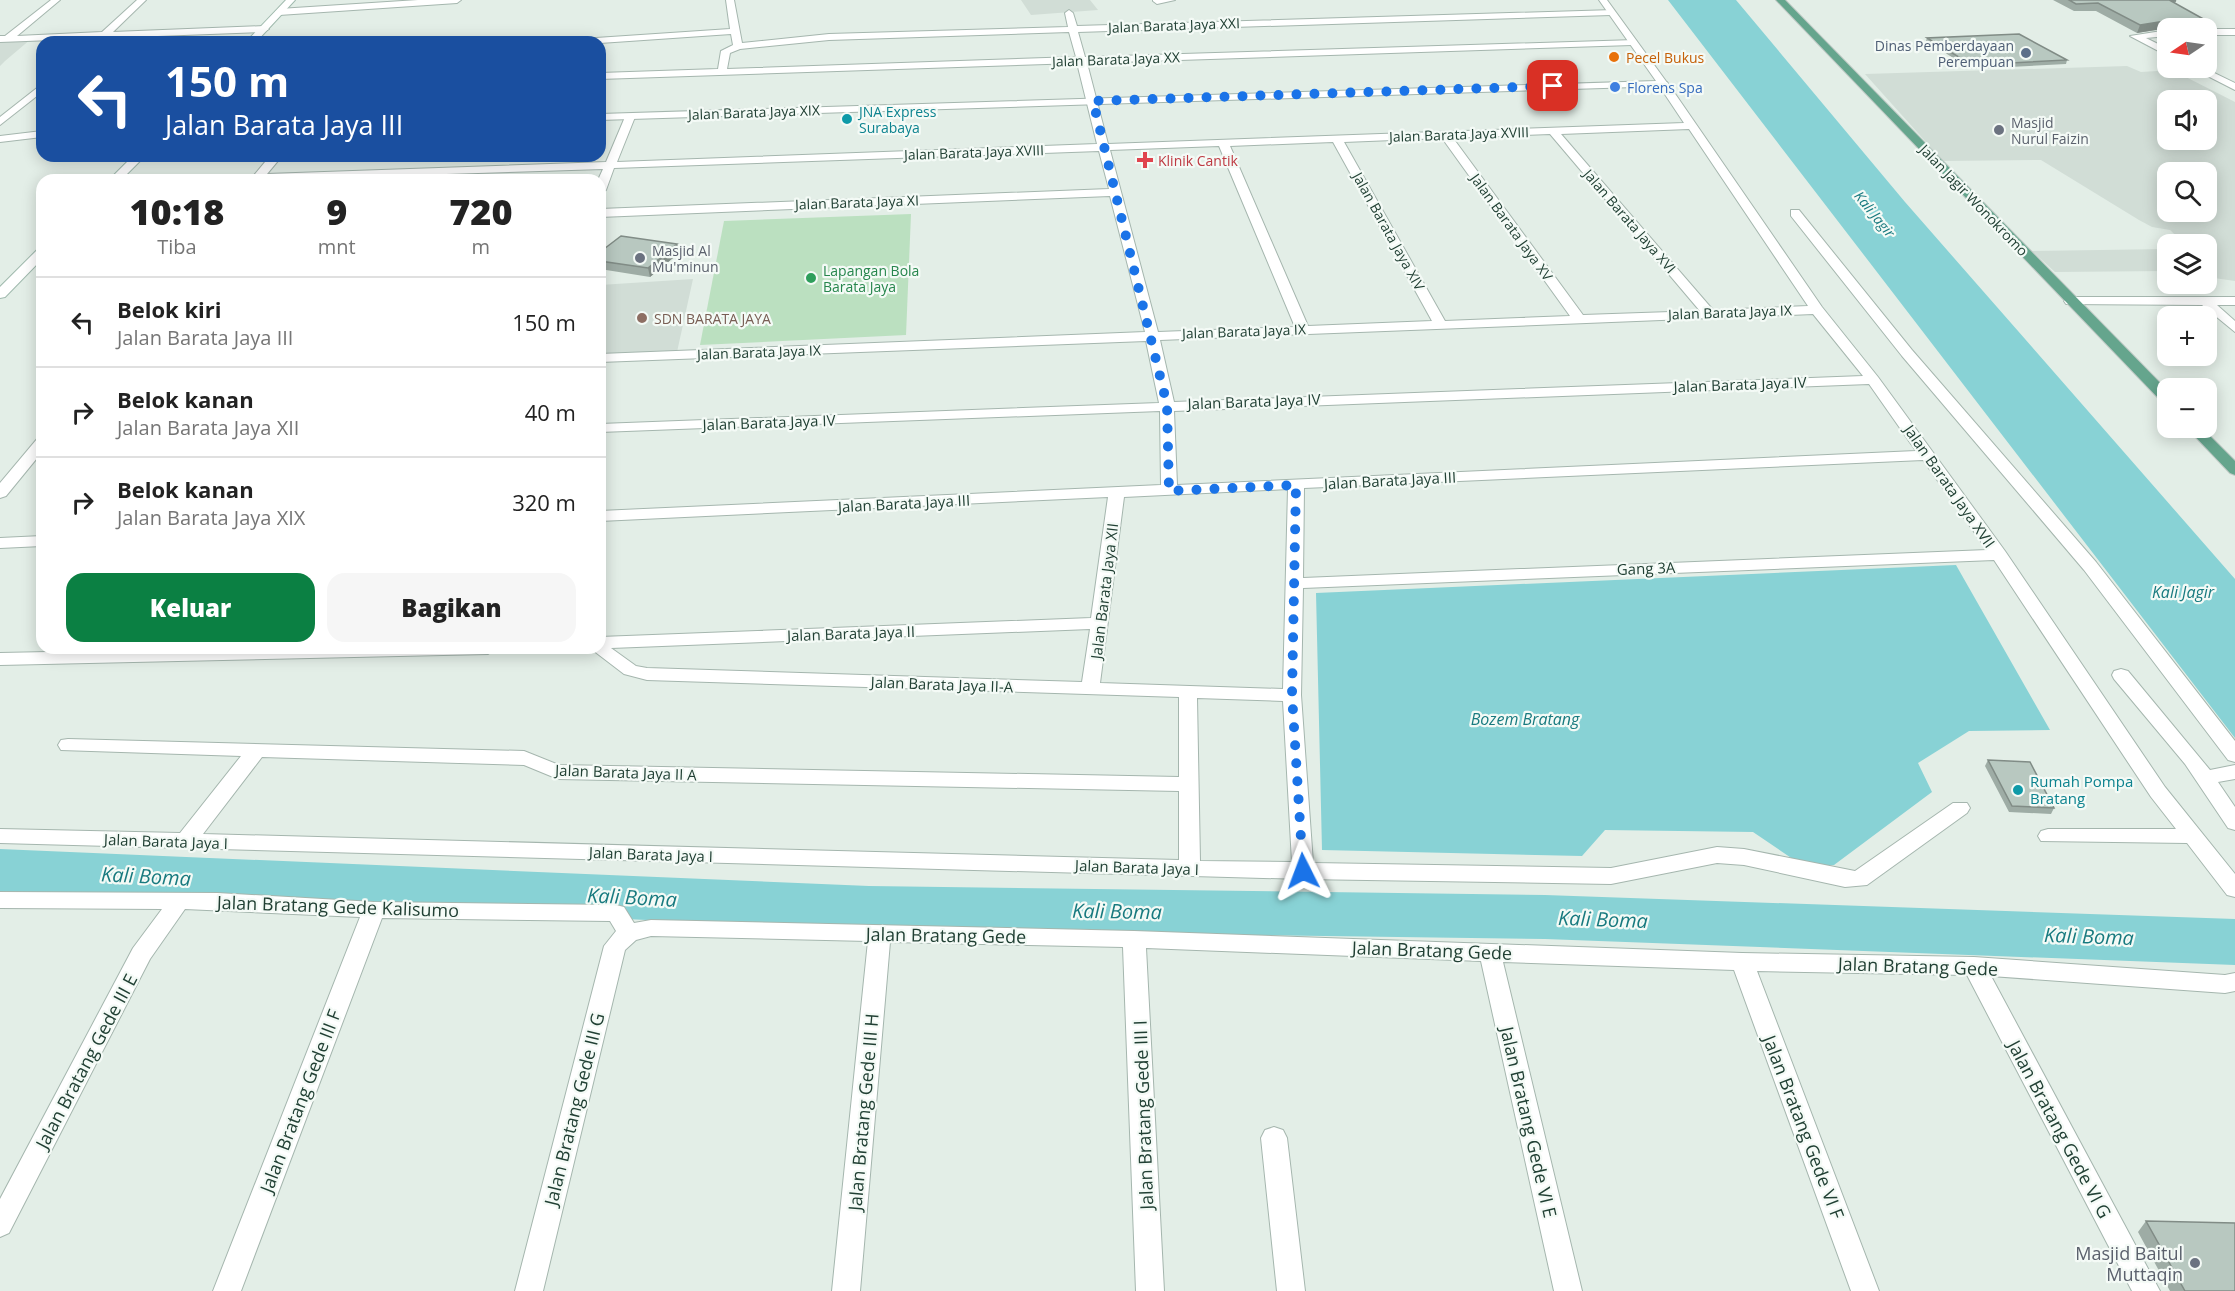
<!DOCTYPE html>
<html lang="id">
<head>
<meta charset="utf-8">
<style>
  body { margin:0; font-family:"Open Sans",sans-serif; background:#f6f6f6; color:#222; height:100vh; display:flex; flex-direction:column; font-size:22px; white-space:nowrap }
  * { box-sizing:border-box; margin:0 }
  p { font-size:20px; color:#767676 }
  .icon { flex:none; width:33px; height:33px; fill:none; stroke:currentColor; stroke-width:2; stroke-linecap:round; stroke-linejoin:round }
  .map { position:relative; flex:1; overflow:hidden }
  .side { position:absolute; left:36px; top:174px; width:570px; height:480px; display:flex; flex-direction:column; background:#fff; border-radius:18px; box-shadow:0 3px 15px #0003 }
  .side>* { flex:none }
  .banner { position:absolute; left:36px; top:36px; width:570px; height:126px; border-radius:18px; box-shadow:0 3px 15px #0003; background:#1a4fa0; color:#fff; overflow:hidden }
  .needle { width:39px; rotate:257deg }
  .fabs { position:absolute; left:2157px; top:18px; display:grid; gap:12px }
  .fabs a { display:grid; place-items:center; width:60px; height:60px; border-radius:12px; background:#fff; box-shadow:0 3px 15px #0003; font-size:30px }
  .pin { position:absolute; display:grid; place-items:center; width:51px; height:51px; color:#fff; margin:-26px; border-radius:12px; box-shadow:0 3px 9px #0006 }
  .me { position:absolute; width:66px; margin:-33px; rotate:357deg; stroke-linejoin:round; filter:drop-shadow(0 0 4px #0008) }
  .turn { display:flex; align-items:center; gap:21px; height:126px; padding:0 30px; font-size:27px }
  .turn .icon { width:78px; height:78px; stroke-width:2.5 }
  .turn b { display:block; font-size:42px; line-height:51px }
  .eta { display:flex; justify-content:space-evenly; align-items:center; height:102px; text-align:center }
  .eta b { font-size:36px; font-weight:800; line-height:42px }
  .cta { display:flex; gap:12px; margin-top:auto; padding:12px 30px }
  .cta a { flex:1; height:69px; border-radius:18px; background:#0b8043; color:#fff; font-size:24px; font-weight:800; line-height:69px; text-align:center }
  .cta a+a { background:#f6f6f6; color:#222 }
  ul { padding:0; list-style:none }
  li { display:flex; align-items:center; gap:18px; height:90px; padding:0 30px; border-top:2px solid #e0e0e0 }
  li div { flex:1 }
  li b { display:block; font-size:22px }
  li em { font-style:normal }
  .map>svg:first-child { display:block }
  .built { fill:#d1ddd6; fill-rule:evenodd }
  .green { fill:#bbe0c0 }
  .water { fill:#88d2d5 }
  .lines { fill:none; stroke-linecap:round; stroke-linejoin:round }
  .river { fill:#88d2d5; fill-rule:evenodd }
  .minor-casing { stroke:#a5b6ae; stroke-width:2 }
  .tertiary-casing { stroke:#a5b6ae; stroke-width:2 }
  .secondary-casing { stroke:#a0baae; stroke-width:2 }
  .primary-casing { stroke:#c1cac6; stroke-width:2 }
  .minor { fill:#fff; fill-rule:evenodd }
  .tertiary { fill:#fff; fill-rule:evenodd }
  .secondary { fill:#fff; fill-rule:evenodd }
  .primary { fill:#65a58d; fill-rule:evenodd }
  .wall { fill:#9eaca5 }
  .shaded-wall { fill:#818c86 }
  .building { fill:#b8c8c0; stroke:#818c86; stroke-width:1.5 }
  .route { stroke:#1a73e8; stroke-width:10; stroke-dasharray:0 18 }
  .service-dot { fill:#5c6f8a; stroke:#f4faf6; stroke-width:2 }
  .food-dot { fill:#e8710a; stroke:#f4faf6; stroke-width:2 }
  .shop-dot { fill:#3f7fe0; stroke:#f4faf6; stroke-width:2 }
  .culture-dot { fill:#0f9aa8; stroke:#f4faf6; stroke-width:2 }
  .worship-dot { fill:#6b7280; stroke:#f4faf6; stroke-width:2 }
  .health-dot { fill:#e0444e; stroke:#f4faf6; stroke-width:2 }
  .leisure-dot { fill:#2e9e5b; stroke:#f4faf6; stroke-width:2 }
  .education-dot { fill:#8d6e63; stroke:#f4faf6; stroke-width:2 }
  .labels { text-anchor:middle; dominant-baseline:central; stroke-width:4.5; stroke-linejoin:round; paint-order:stroke }
  .far-street-label { font-size:14px; fill:#214034; stroke:#f4faf6 }
  .far-service-label { font-size:14px; fill:#4e5e75; stroke:#f4faf6; text-anchor:end }
  .far-food-label { font-size:14px; fill:#c56008; stroke:#f4faf6; text-anchor:start }
  .far-shop-label { font-size:14px; fill:#366cbe; stroke:#f4faf6; text-anchor:start }
  .far-culture-label { font-size:14px; fill:#0d838f; stroke:#f4faf6; text-anchor:start }
  .far-worship-label { font-size:14px; fill:#5b616d; stroke:#f4faf6; text-anchor:start }
  .far-health-label { font-size:14px; fill:#be3a42; stroke:#f4faf6; text-anchor:start }
  .far-water-label { font-size:14px; font-style:italic; fill:#187a7f; stroke:#f4faf6 }
  .far-leisure-label { font-size:14px; fill:#27864d; stroke:#f4faf6; text-anchor:start }
  .far-education-label { font-size:14px; fill:#785e54; stroke:#f4faf6; text-anchor:start }
  .street-label { font-size:15px; fill:#214034; stroke:#f4faf6 }
  .culture-label { font-size:15px; fill:#0d838f; stroke:#f4faf6; text-anchor:start }
  .water-label { font-size:16px; font-style:italic; fill:#187a7f; stroke:#f4faf6 }
  .near-street-label { font-size:18px; fill:#214034; stroke:#f4faf6 }
  .near-worship-label { font-size:18px; fill:#5b616d; stroke:#f4faf6; text-anchor:end }
  .near-water-label { font-size:20px; font-style:italic; fill:#187a7f; stroke:#f4faf6 }
</style>
</head>
<body>
<div class="map">
<svg width="2235" height="1291" viewBox="0 0 2235 1291">
  <rect width="100%" height="100%" fill="#e3eee7"/>
  <path class="built" d="M1021 0H1090L1098 10 1031 15Z
    M31 39 5 61 0 66V41Z
    M2127 66 2141 72 2172 70 2235 102V281L2207 277 2206 244H2185L2170 230 2152 227 2139 220 2041 160 1943 161 1865 74ZM2168 100H2206V140H2168ZM2206 172V212H2168V172Z
    M2167 249V271L2055 272 2032 251Z
    M693 279 677 352 600 355V285Z"/>
  <path class="green" d="M911 214 906 335 700 345 724 221Z"/>
  <path class="water" d="M1668 0H1736L1905 202 2235 579V738Z
    M1956 565 2050 730 1969 731 1918 763 1932 792 1834 865 1806 868 1753 832 1605 830 1582 856 1322 850 1316 593Z"/>
  <g class="lines">
    <path class="river" d="M0 849 869 886 1545 895 2235 919V965L1545 939 869 930 0 891Z"/>
    <g class="minor-casing">
      <path id="minor" d="M51 0H60L17 36 102 32 137 0H146L113 32 264 26 269 29 264 32 0 42V36H5Z
        M418 0H461L457 3 279 15 275 12 279 9Z
        M726 0H734L742 43 829 34 1068 27 1065 13 1069 10 1073 13 1077 26 1614 10V14L1611 15 1078 32 1085 57 1635 40 1637 42 1632 45 1087 63 1108 144 1684 123 1658 84 1667 82 1822 307 1878 377 2005 551 2165 787 2235 874V897L2227 895 2187 843 2041 841 2038 836 2041 831 2048 829H2176L2151 797 1994 560 1303 588 1301 695 1313 863 1611 868 1717 847 1744 849 1855 871 1953 803H1967L1970 808 1967 813 1867 885 1845 887 1744 865 1717 863 1611 884 1303 879 0 843V829L180 833 241 756 61 750 58 745 61 740 68 739 524 751 559 765 1179 777V697L647 680 624 674 590 648H600V637L1091 618 1108 497 600 521V511L1161 485 1160 411 600 432V424L1159 403 1146 341 600 362V354L1145 332 1110 196 600 217V209L1109 189 1099 151 614 168 606 190 600 193 598 180 603 169 250 180 270 156H282L267 174 606 162 625 117 630 114 635 117 617 162 1097 144 1077 63 600 79V73L718 69 721 51 733 45 731 34 600 43 576 42 581 39 730 29ZM1069 32 1076 57 727 69 730 53 740 49 829 40ZM1689 129 1808 306 1713 310 1561 134ZM1550 134 1700 311 1583 315 1453 138ZM1442 138 1570 316 1445 321 1344 142ZM1333 142 1432 321 1308 326 1230 146ZM1219 146 1295 327 1158 332 1110 150ZM1813 314 1863 376 1174 402 1160 340ZM1869 384 1916 451 1177 485 1174 411ZM1923 460 1987 550 1303 578 1304 488ZM1288 489 1283 689 1100 683 1124 497ZM1090 629 1082 682 647 668 636 666 611 648ZM1197 698 1283 701 1292 862 1200 861ZM262 757 524 765 558 779 1179 791V860L203 834Z
        M1175 0 1157 4 1153 1V0Z
        M2206 29H2235V35H2206Z
        M2168 30V36L2146 38 2168 49V56L2130 36Z
        M2192 68H2204L2235 83V90Z
        M42 84V92L0 125V117Z
        M1791 210H1799L1912 350 2096 562 2235 741V762L2228 760 2084 570 1902 356 1791 216Z
        M2071 297H2235V305H2217L2235 321V332L2202 305 2066 304 2064 301Z
        M42 437V452L6 496 0 498V483L37 439Z
        M42 536V546L0 548V538Z
        M239 648H497L488 654 0 665V653Z
        M2121 669 2128 671 2210 770 2235 765V779L2218 782 2235 807V830L2228 828 2185 764 2114 679 2112 675 2114 671Z
        M0 892 217 893 374 902 616 905 624 907 634 923 651 920 1134 931 1742 953 1974 957 2225 975 2235 973V991L2225 993 1991 976 2160 1291H2132L1967 975 1757 971 1879 1291H1851L1734 970 1503 962 1582 1291H1554L1481 961 1146 948 1164 1291H1136L1123 947 890 942 860 1291H832L868 941 651 936 636 940 625 950 543 1291H515L604 946 616 931 610 921 382 918 241 1291H213L360 917 185 909 150 959 9 1233 0 1237V1199L133 948 162 909 0 908Z
        M1274 1127 1283 1130 1287 1138 1305 1291H1277L1261 1138 1265 1130Z"/>
    </g>
    <g class="tertiary-casing">
      <path id="tertiary" d="M1599 0H1607L1668 84 1667 86 600 120V114L1656 81Z
        M42 131V137L0 142V136Z"/>
    </g>
    <g class="secondary-casing">
      <path id="secondary" d="M286 0H295L256 42H246Z
        M133 156H145L121 180H109Z
        M42 248V259L5 297 0 298V287L38 249Z"/>
    </g>
    <g class="primary-casing">
      <path id="primary" d="M1776 0H1785L2168 391V404L2163 403Z
        M2187 428H2202L2235 461V475L2230 473Z"/>
    </g>
    <use href="#minor" class="minor"/>
    <use href="#tertiary" class="tertiary"/>
    <use href="#secondary" class="secondary"/>
    <use href="#primary" class="primary"/>
  </g>
  <path class="wall" d="M2053 0H2174L2176 1 2175 3 2207 23 2205 28H2168L2137 33 2096 11H2074Z
    M1927 38 2067 60 2066 64 1971 69 1926 41Z
    M677 244 679 253 650 277 600 269V252Z
    M1988 760 2054 808 2051 814 2009 812 1985 766Z
    M2146 1221 2235 1291H2170L2138 1232Z"/>
  <path class="shaded-wall" d="M2171 20 2168 28 2137 33 2140 25Z
    M677 244 679 253 650 277 648 268Z"/>
  <path class="building" d="M2069 0H2174L2176 1H2171L2207 21V23L2173 24 2171 20 2140 25 2098 3 2076 4Z
    M2019 34 2067 60 1972 65 1927 38Z
    M621 236 677 244 648 268 600 261V252Z
    M1988 760 2030 762 2054 808 2012 806Z
    M2146 1221 2235 1223V1291H2185Z"/>
  <g class="lines">
    <path class="route" d="M1303 871 1292 695 1296 485 1169 491 1167 405 1093 101 1553 86"/>
  </g>
  <circle class="service-dot" cx="2026" cy="53" r="6"/>
  <circle class="food-dot" cx="1614" cy="57" r="6"/>
  <circle class="shop-dot" cx="1615" cy="87" r="6"/>
  <g class="culture-dot">
    <circle cx="847" cy="119" r="6"/>
    <circle cx="2018" cy="790" r="6"/>
  </g>
  <g class="worship-dot">
    <circle cx="1999" cy="130" r="6"/>
    <circle cx="640" cy="258" r="6"/>
    <circle cx="2195" cy="1263" r="6"/>
  </g>
  <path class="health-dot" d="M1142 151h6v6h6v6h-6v6h-6v-6h-6v-6h6z"/>
  <circle class="leisure-dot" cx="811" cy="278" r="6"/>
  <circle class="education-dot" cx="642" cy="318" r="6"/>
  <g class="labels">
    <g class="far-street-label">
      <text transform="translate(1174 25) rotate(-2)">Jalan Barata Jaya XXI</text>
      <text transform="translate(1116 59) rotate(-2)">Jalan Barata Jaya XX</text>
      <text transform="translate(754 112) rotate(-2)">Jalan Barata Jaya XIX</text>
      <text transform="translate(1459 134) rotate(-2)">Jalan Barata Jaya XVIII</text>
      <text transform="translate(974 152) rotate(-2)">Jalan Barata Jaya XVIII</text>
      <text transform="translate(1974 200) rotate(46)">Jalan Jagir Wonokromo</text>
      <text transform="translate(857 202) rotate(-2)">Jalan Barata Jaya XI</text>
      <text transform="translate(1630 221) rotate(49)">Jalan Barata Jaya XVI</text>
      <text transform="translate(1512 227) rotate(54)">Jalan Barata Jaya XV</text>
      <text transform="translate(1389 231) rotate(61)">Jalan Barata Jaya XIV</text>
      <text transform="translate(1730 312) rotate(-2)">Jalan Barata Jaya IX</text>
      <text transform="translate(1244 331) rotate(-2)">Jalan Barata Jaya IX</text>
      <text transform="translate(759 352) rotate(-2)">Jalan Barata Jaya IX</text>
    </g>
    <g class="far-service-label">
      <text x="2014" y="45">Dinas Pemberdayaan<tspan x="2014" dy="16">Perempuan</tspan></text>
    </g>
    <g class="far-food-label">
      <text x="1626" y="57">Pecel Bukus</text>
    </g>
    <g class="far-shop-label">
      <text x="1627" y="87">Florens Spa</text>
    </g>
    <g class="far-culture-label">
      <text x="859" y="111">JNA Express<tspan x="859" dy="16">Surabaya</tspan></text>
    </g>
    <g class="far-worship-label">
      <text x="2011" y="122">Masjid<tspan x="2011" dy="16">Nurul Faizin</tspan></text>
      <text x="652" y="250">Masjid Al<tspan x="652" dy="16">Mu'minun</tspan></text>
    </g>
    <g class="far-health-label">
      <text x="1158" y="160">Klinik Cantik</text>
    </g>
    <g class="far-water-label">
      <text transform="translate(1875 214) rotate(51)">Kali Jagir</text>
    </g>
    <g class="far-leisure-label">
      <text x="823" y="270">Lapangan Bola<tspan x="823" dy="16">Barata Jaya</tspan></text>
    </g>
    <g class="far-education-label">
      <text x="654" y="318">SDN BARATA JAYA</text>
    </g>
    <g class="street-label">
      <text transform="translate(1740 384) rotate(-2)">Jalan Barata Jaya IV</text>
      <text transform="translate(1254 401) rotate(-2)">Jalan Barata Jaya IV</text>
      <text transform="translate(769 422) rotate(-2)">Jalan Barata Jaya IV</text>
      <text transform="translate(1390 480) rotate(-3)">Jalan Barata Jaya III</text>
      <text transform="translate(1950 486) rotate(55)">Jalan Barata Jaya XVII</text>
      <text transform="translate(904 503) rotate(-3)">Jalan Barata Jaya III</text>
      <text transform="translate(1646 568) rotate(-2)">Gang 3A</text>
      <text transform="translate(1104 591) rotate(-83)">Jalan Barata Jaya XII</text>
      <text transform="translate(851 633) rotate(-2)">Jalan Barata Jaya II</text>
      <text transform="translate(942 684) rotate(2)">Jalan Barata Jaya II-A</text>
      <text transform="translate(626 772) rotate(2)">Jalan Barata Jaya II A</text>
      <text transform="translate(166 841) rotate(2)">Jalan Barata Jaya I</text>
      <text transform="translate(651 854) rotate(2)">Jalan Barata Jaya I</text>
      <text transform="translate(1137 867) rotate(2)">Jalan Barata Jaya I</text>
    </g>
    <g class="culture-label">
      <text x="2030" y="781">Rumah Pompa<tspan x="2030" dy="17">Bratang</tspan></text>
    </g>
    <g class="water-label">
      <text x="2183" y="592">Kali Jagir</text>
      <text x="1525" y="719">Bozem Bratang</text>
    </g>
    <g class="near-street-label">
      <text transform="translate(338 906) rotate(2)">Jalan Bratang Gede Kalisumo</text>
      <text transform="translate(946 935) rotate(1)">Jalan Bratang Gede</text>
      <text transform="translate(1432 950) rotate(2)">Jalan Bratang Gede</text>
      <text transform="translate(1918 966) rotate(2)">Jalan Bratang Gede</text>
      <text transform="translate(86 1061) rotate(-62)">Jalan Bratang Gede III E</text>
      <text transform="translate(300 1101) rotate(-69)">Jalan Bratang Gede III F</text>
      <text transform="translate(574 1109) rotate(-76)">Jalan Bratang Gede III G</text>
      <text transform="translate(863 1112) rotate(-85)">Jalan Bratang Gede III H</text>
      <text transform="translate(1143 1115) rotate(-92)">Jalan Bratang Gede III I</text>
      <text transform="translate(1529 1122) rotate(77)">Jalan Bratang Gede VI E</text>
      <text transform="translate(1804 1127) rotate(69)">Jalan Bratang Gede VI F</text>
      <text transform="translate(2060 1129) rotate(62)">Jalan Bratang Gede VI G</text>
    </g>
    <g class="near-worship-label">
      <text x="2183" y="1253">Masjid Baitul<tspan x="2183" dy="21">Muttaqin</tspan></text>
    </g>
    <g class="near-water-label">
      <text transform="translate(146 876) rotate(3)">Kali Boma</text>
      <text transform="translate(632 897) rotate(3)">Kali Boma</text>
      <text transform="translate(1117 911) rotate(1)">Kali Boma</text>
      <text transform="translate(1603 919) rotate(2)">Kali Boma</text>
      <text transform="translate(2089 936) rotate(2)">Kali Boma</text>
    </g>
  </g>
</svg>
<div class="fabs">
<a><svg class="needle" viewBox="-14 -14 28 28"><path d="M0-13l5 13h-10z" fill="#e53935"/><path d="M0 13l5-13h-10z" fill="#767676"/></svg></a>
<a><svg class="icon" aria-label="sound" viewBox="0 0 24 24"><path d="M4 9h4l5-4v14l-5-4H4zM17 9q2 3 0 6"/></svg></a>
<a><svg class="icon" aria-label="search" viewBox="0 0 24 24"><circle cx="10" cy="10" r="6"/><path d="M15 15l6 6"/></svg></a>
<a><svg class="icon" aria-label="layers" viewBox="0 0 24 24"><path d="M12 4l9 5-9 5-9-5zM3 14l9 5 9-5"/></svg></a>
<a>+</a>
<a>−</a>
</div>
<div class="pin" style="left:1553px;top:86px;background:#d93025"><svg class="icon" aria-label="arrive" viewBox="0 0 24 24"><path d="M6 21V4h12l-3 4 3 4H6"/></svg></div>
<svg class="me" style="left:1303px;top:871px" viewBox="-20 -20 40 40"><path d="M0-17L14 15 0 8-14 15z" fill="#1a73e8" stroke="#fff" stroke-width="4"/></svg>
<div class="banner">
<div class="turn"><svg class="icon" aria-label="left" viewBox="0 0 24 24"><path d="M17 20v-9H6M10 6l-5 5 5 5"/></svg><div><b>150 m</b>Jalan Barata Jaya III</div></div>
</div>
<section class="side">
<div class="eta">
<div><b>10:18</b><p>Tiba</p></div>
<div><b>9</b><p>mnt</p></div>
<div><b>720</b><p>m</p></div>
</div>
<ul>
<li><svg class="icon" aria-label="left" viewBox="0 0 24 24"><path d="M17 20v-9H6M10 6l-5 5 5 5"/></svg><div><b>Belok kiri</b><p>Jalan Barata Jaya III</p></div><em>150 m</em></li>
<li><svg class="icon" aria-label="right" viewBox="0 0 24 24"><path d="M7 20v-9h11M14 6l5 5-5 5"/></svg><div><b>Belok kanan</b><p>Jalan Barata Jaya XII</p></div><em>40 m</em></li>
<li><svg class="icon" aria-label="right" viewBox="0 0 24 24"><path d="M7 20v-9h11M14 6l5 5-5 5"/></svg><div><b>Belok kanan</b><p>Jalan Barata Jaya XIX</p></div><em>320 m</em></li>
</ul>
<div class="cta"><a>Keluar</a><a>Bagikan</a></div>
</section>
</div>
</body>
</html>
